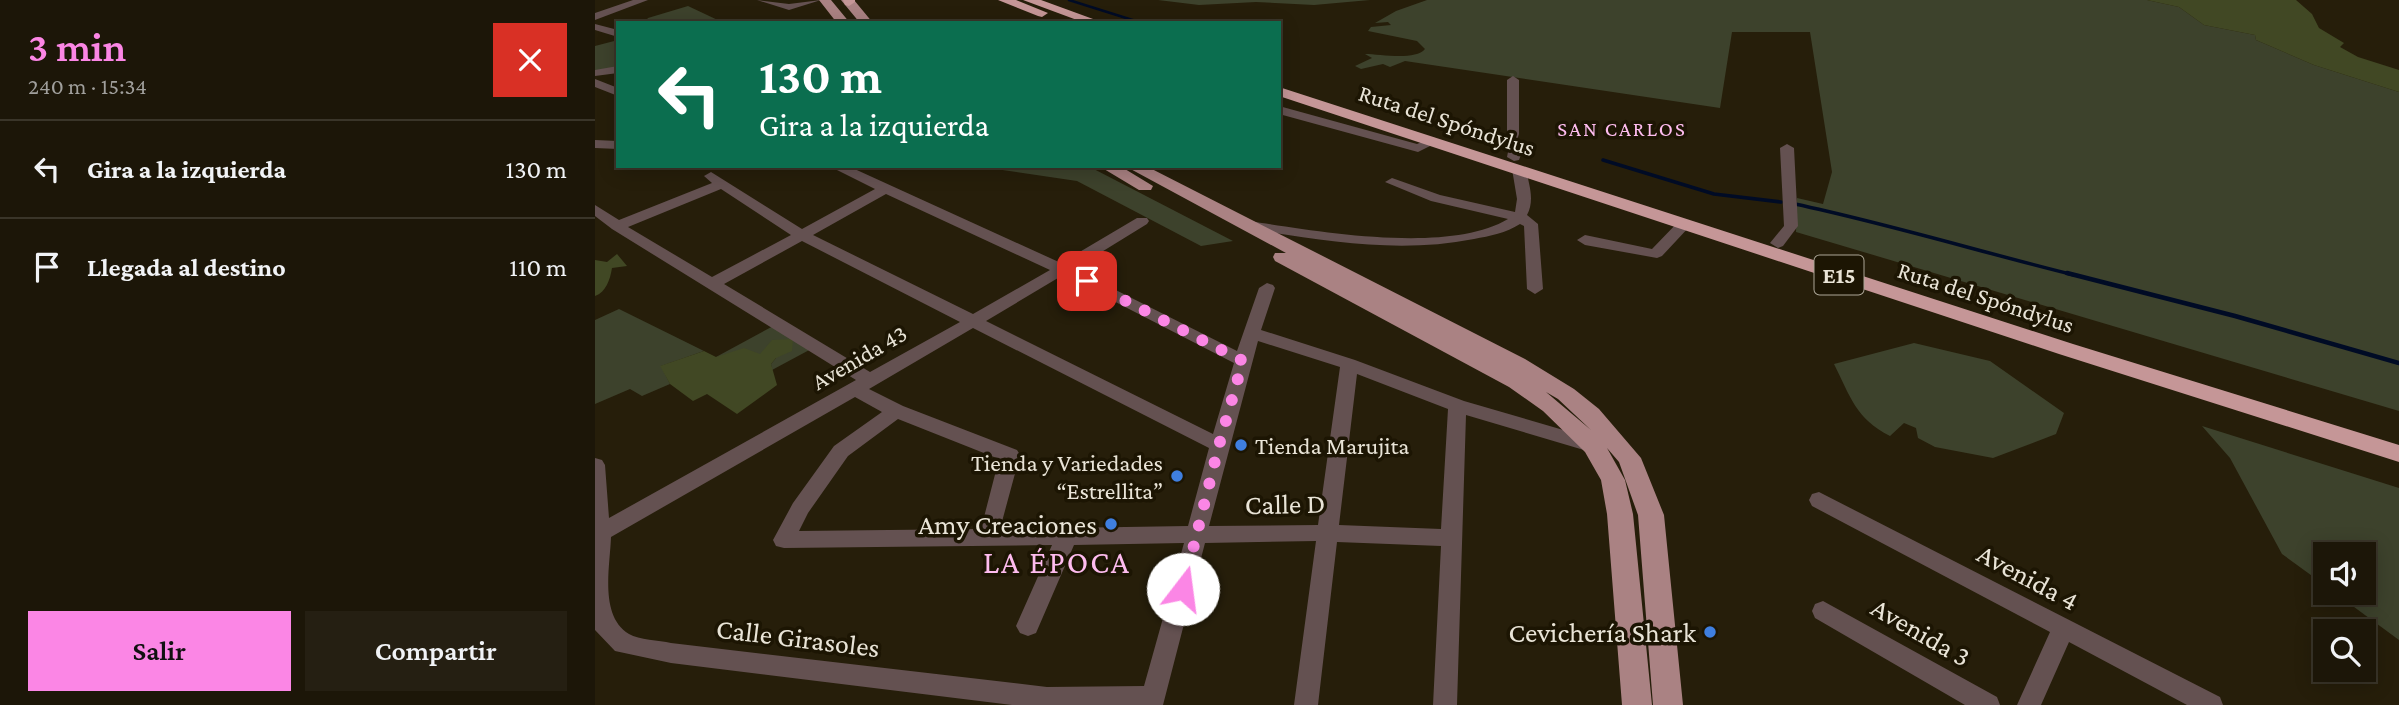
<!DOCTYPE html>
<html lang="es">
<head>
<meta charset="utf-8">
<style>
  body { margin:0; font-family:"Crimson Pro",serif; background:#251f12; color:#f1f3f6; height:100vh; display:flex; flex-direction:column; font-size:26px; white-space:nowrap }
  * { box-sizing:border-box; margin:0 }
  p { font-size:23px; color:#a09f9c }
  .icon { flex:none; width:38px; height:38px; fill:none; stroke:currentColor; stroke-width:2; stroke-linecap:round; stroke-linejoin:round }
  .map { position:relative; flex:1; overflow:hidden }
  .details { display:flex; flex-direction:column; background:#1c1608; width:595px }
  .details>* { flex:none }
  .top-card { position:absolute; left:21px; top:21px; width:665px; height:147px; border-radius:0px; box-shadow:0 4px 18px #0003,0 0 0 2px #3a3529; background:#0b6e4f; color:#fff; overflow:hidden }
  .buttons { position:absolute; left:1718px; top:542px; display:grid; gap:14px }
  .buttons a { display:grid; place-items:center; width:63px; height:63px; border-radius:0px; background:#1c1608; box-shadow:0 4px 18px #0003,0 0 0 2px #3a3529; font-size:35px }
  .pin { position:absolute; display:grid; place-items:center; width:60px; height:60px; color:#fff; margin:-30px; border-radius:14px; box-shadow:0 4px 10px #0006 }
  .me { position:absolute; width:77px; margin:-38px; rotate:15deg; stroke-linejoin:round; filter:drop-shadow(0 0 5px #0008) }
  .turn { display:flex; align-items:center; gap:24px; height:147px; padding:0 28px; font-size:32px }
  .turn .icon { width:91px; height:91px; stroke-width:2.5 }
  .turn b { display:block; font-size:49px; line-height:60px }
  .round { display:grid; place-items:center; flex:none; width:74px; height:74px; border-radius:0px; background:#251f12 }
  .summary { display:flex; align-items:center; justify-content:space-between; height:119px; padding:0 28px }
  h1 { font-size:42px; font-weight:600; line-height:52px; color:#fb86e5 }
  .cta { display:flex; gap:14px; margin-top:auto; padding:14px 28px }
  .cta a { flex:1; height:80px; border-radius:0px; background:#fb86e5; color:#111; font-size:28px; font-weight:600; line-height:80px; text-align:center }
  .cta a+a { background:#251f12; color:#f1f3f6 }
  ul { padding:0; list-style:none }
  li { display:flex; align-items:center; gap:21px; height:98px; padding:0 28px; border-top:2px solid #3a3529 }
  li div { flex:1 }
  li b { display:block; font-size:26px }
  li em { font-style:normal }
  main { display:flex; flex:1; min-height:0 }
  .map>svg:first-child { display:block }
  .green { fill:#3d422c }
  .forest { fill:#414824 }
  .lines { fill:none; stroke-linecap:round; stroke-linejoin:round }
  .stream-far2 { stroke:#000b25; stroke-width:2.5 }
  .stream-far1 { stroke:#000b25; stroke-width:3.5 }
  .stream { stroke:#000b25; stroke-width:4.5 }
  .minor { fill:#645151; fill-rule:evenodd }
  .major { fill:#aa8283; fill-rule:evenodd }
  .highway { fill:#c59697; fill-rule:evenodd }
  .route { stroke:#fb86e5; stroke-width:12; stroke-dasharray:0 21.6 }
  .shop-dot { fill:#3f7fe0; stroke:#1c1503; stroke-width:2.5 }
  .labels { text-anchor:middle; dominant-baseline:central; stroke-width:7; stroke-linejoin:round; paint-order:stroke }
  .far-neighbourhood-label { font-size:21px; letter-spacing:2px; fill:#febcef; stroke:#1c1503 }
  .shield { fill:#1c1503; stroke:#aca697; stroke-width:2 }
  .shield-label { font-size:23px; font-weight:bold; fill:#e9e4d7 }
  .street-label { font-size:24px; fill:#e9e4d7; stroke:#1c1503 }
  .poi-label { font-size:24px; fill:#e9e4d7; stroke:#1c1503; text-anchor:start }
  .near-street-label { font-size:28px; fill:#e9e4d7; stroke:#1c1503 }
  .near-poi-label { font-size:28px; fill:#e9e4d7; stroke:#1c1503; text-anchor:end }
  .near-neighbourhood-label { font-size:32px; letter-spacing:2px; fill:#febcef; stroke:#1c1503 }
</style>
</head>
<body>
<main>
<section class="details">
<div class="summary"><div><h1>3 min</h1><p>240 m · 15:34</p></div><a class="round" style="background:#d93025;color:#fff"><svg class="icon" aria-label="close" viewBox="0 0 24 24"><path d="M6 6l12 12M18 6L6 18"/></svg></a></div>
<ul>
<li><svg class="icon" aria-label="left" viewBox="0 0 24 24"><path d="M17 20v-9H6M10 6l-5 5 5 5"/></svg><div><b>Gira a la izquierda</b></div><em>130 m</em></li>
<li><svg class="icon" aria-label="arrive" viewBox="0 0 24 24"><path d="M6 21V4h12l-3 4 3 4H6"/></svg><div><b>Llegada al destino</b></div><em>110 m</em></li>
</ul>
<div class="cta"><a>Salir</a><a>Compartir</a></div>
</section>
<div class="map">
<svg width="1804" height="705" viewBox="0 0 1804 705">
  <rect width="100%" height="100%" fill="#261e0a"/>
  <path class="green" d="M563 0H775L719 5 661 2 604 5Z
    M832 0H1552L1584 7 1609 25 1660 35 1661 40 1719 65 1804 92V411L1201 232 1202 198 1228 204 1237 172 1215 32H1137L1125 108 810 61 795 67 788 64 766 69 760 66 777 58 770 54C785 54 820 61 830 49L822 41 773 31 776 27 796 25 793 22 780 23 801 11Z
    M93 6 129 23H49L53 18Z
    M23 40V67L0 72V46Z
    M380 166H493L638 241 606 246 482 181Z
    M24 309 109 351 66 366 75 384 47 396 35 389 0 404V320Z
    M182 324 218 348 177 370 176 364 181 358 165 354 121 357Z
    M1319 343 1395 361 1469 413 1461 434 1398 458 1340 447 1323 438 1321 428 1309 423 1295 436C1261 419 1255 396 1239 364Z
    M1607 426 1804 488V640L1740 593H1769V555H1731V586L1687 554 1635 458Z"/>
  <path class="forest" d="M1552 0H1701L1717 14 1724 28 1749 43 1745 47 1763 57 1804 70V92L1719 65 1661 40 1660 35 1609 25 1584 7Z
    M22 254 32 266 17 268C15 280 11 292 0 296V260L12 262Z
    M198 339 197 351 181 358 176 364 182 385 142 414 112 394 98 401 75 384 65 366 109 351 121 357 149 348 165 354 177 340Z"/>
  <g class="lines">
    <path class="stream-far2" d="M474 0 547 23"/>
    <path class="stream-far1" d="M1008 160 1119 194 1186 202
      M1200 204C1294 224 1386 252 1479 275"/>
    <path class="stream" d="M1472 273 1640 316 1804 363"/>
    <path class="minor" d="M38 0H53L0 20V13Z
      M162 0 194 4 226 0 194 10Z
      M0 24 23 30V37L0 30Z
      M23 66V73L0 76V70Z
      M918 76 924 80V134L921 143 927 152 924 160 919 161 912 157 913 152 907 143 912 134V80Z
      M0 79 23 88V96L0 87Z
      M684 106 822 144 838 137 845 141 823 152 684 114Z
      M0 140 23 141V149L0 148Z
      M1192 144 1199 148 1203 226 1188 246 1183 248 1175 243 1189 226 1185 148Z
      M924 165 931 169C934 185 940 200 932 215L943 224 948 289 940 294 932 289 929 226 925 224C911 233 895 236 879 239 804 254 729 241 654 229L647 225 654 221C721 231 853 255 913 219L836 201 790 182 797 178 845 195 920 212 922 199 917 169Z
      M234 166H253L466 263 542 218H552L554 221 552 224 479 269 642 351 664 288 672 283 678 285 680 288 666 330 760 360 869 401 1006 441 1009 446 1006 451 999 453 871 415 862 705H838L846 546 742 542 723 705H699L721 541 610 543 568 705H417L76 663 20 651 0 630V458L7 460 10 465 14 518 261 380 17 229 0 216V205L24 220 117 183 109 176 116 172 207 229 280 189ZM126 189 196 235 117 277 33 227ZM291 194 455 270 378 314 218 235ZM207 241 365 322 275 372 129 284ZM468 275 639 363 618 434 391 321ZM378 328 614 448 593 526 405 529 425 455 422 450 308 406 274 389ZM663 341 745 367 723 525 614 526ZM762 374 853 409 846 529 744 525ZM260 397 287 412 239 446 198 503 178 540 181 546 189 548 457 545 421 626 425 633 433 636 441 633 479 545 589 543 549 686 452 687 76 643C64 640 44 640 34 634 4 616 15 567 16 537ZM303 419 404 459 388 521 383 529 204 531 213 513 253 456Z
      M1090 219 1097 223 1095 226 1067 256 1062 258 990 245 982 240 990 235 1057 249 1085 220Z
      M1224 492 1625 697 1628 705H1592L1474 642 1446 705H1422L1455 632 1217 506 1214 500 1217 494Z
      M1228 601 1402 697 1405 705H1370L1220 618 1217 611 1220 604Z"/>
    <path class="major" d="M224 0H236L255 23H242Z
      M246 0H259L278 23H265Z
      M504 166H525L558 186 556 190H544Z
      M530 166H551L930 359 979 389 1004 409 1046 458 1069 515 1088 705H1058L1043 515 1024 462 1012 448 1030 480 1038 514 1057 705H1027L1012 514 1006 480 990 452 948 411 914 387 680 261 678 257 680 253H691ZM951 392 963 399 996 430Z"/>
    <path class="highway" d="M248 0H260V2L254 6 250 5Z
      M403 0H421L453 13 447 17 443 16Z
      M428 0H446L509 23H490Z
      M684 87 1478 344 1804 445V462L1464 354 684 96Z"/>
  </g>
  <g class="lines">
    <path class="route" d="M492 281 648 361 624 445 588 589"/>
  </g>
  <g class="shop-dot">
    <circle cx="646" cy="445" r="7"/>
    <circle cx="582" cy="476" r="7"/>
    <circle cx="516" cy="524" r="7"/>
    <circle cx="1115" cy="632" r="7"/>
  </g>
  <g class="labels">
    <g class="far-neighbourhood-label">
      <text x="1027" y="129">SAN CARLOS</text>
    </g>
    <rect class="shield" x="1219.5" y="255.5" width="49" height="39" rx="5"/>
    <g class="shield-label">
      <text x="1244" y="275">E15</text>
    </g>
    <g class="street-label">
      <text transform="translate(852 120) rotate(18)">Ruta del Spóndylus</text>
      <text transform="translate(1391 297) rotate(18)">Ruta del Spóndylus</text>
      <text transform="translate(264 357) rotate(-30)">Avenida 43</text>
    </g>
    <g class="poi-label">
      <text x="660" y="445">Tienda Marujita</text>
      <text x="568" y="462" text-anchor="end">Tienda y Variedades<tspan x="568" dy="28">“Estrellita”</tspan></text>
    </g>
    <g class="near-street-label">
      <text transform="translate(690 504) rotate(-1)">Calle D</text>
      <text transform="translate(1433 577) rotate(28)">Avenida 4</text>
      <text transform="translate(1326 632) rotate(30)">Avenida 3</text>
      <text transform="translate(203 638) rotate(7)">Calle Girasoles</text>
    </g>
    <g class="near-poi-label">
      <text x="502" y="524">Amy Creaciones</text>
      <text x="1101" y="632">Cevichería Shark</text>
    </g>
    <g class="near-neighbourhood-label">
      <text x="462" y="562">LA ÉPOCA</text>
    </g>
  </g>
</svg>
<div class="buttons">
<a><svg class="icon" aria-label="sound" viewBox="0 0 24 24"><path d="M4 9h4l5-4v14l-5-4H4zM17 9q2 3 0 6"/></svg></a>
<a><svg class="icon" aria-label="search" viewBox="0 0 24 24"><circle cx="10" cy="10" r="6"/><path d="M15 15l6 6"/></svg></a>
</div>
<div class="pin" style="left:492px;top:281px;background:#d93025"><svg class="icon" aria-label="arrive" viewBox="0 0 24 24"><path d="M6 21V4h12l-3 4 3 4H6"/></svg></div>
<svg class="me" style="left:588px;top:589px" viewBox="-20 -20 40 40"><circle r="19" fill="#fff"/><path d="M0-13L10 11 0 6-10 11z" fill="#fb86e5"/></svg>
<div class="top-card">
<div class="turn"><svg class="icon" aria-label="left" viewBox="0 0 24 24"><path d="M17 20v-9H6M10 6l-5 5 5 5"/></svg><div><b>130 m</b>Gira a la izquierda</div></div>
</div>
</div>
</main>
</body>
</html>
